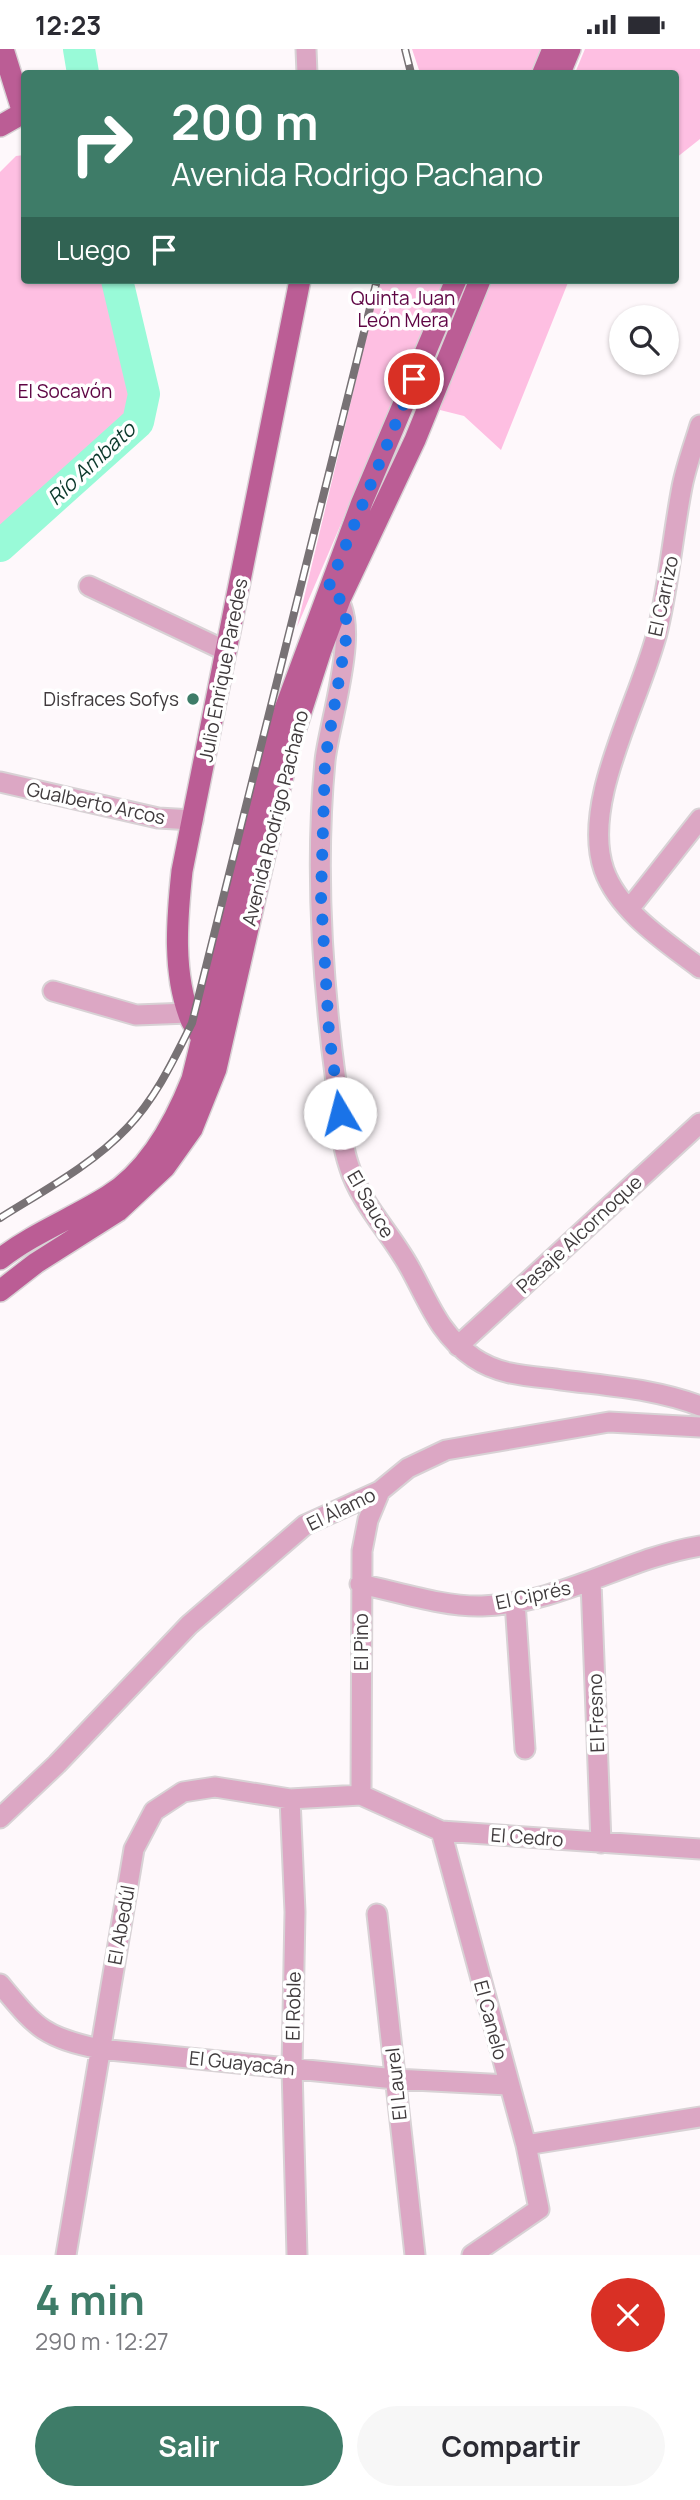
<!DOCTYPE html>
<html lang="es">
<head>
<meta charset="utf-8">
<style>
  body { margin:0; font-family:Manrope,sans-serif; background:#f7f7f7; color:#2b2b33; height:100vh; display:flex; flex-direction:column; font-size:26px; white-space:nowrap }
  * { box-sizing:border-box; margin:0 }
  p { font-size:23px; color:#7c7c81 }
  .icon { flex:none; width:38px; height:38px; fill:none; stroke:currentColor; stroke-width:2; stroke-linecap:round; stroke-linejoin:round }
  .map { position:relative; height:2206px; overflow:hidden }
  .details { display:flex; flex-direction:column; background:#fff; flex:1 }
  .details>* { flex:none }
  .banner { position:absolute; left:21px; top:21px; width:658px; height:214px; border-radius:7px; box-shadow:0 2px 5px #0004; background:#3e7c68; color:#fff; overflow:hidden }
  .controls { position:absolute; left:609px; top:256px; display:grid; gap:14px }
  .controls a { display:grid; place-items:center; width:70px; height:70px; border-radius:50%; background:#fff; box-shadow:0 2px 5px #0004; font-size:35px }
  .pin { position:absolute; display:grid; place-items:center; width:60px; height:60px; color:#fff; margin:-30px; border:4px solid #fff; border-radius:50%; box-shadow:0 2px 7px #0007 }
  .me { position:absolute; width:77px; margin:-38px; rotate:352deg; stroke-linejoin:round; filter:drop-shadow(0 0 5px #0008) }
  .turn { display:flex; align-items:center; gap:24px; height:147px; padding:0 35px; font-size:32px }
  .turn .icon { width:91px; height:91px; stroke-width:2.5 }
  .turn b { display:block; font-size:49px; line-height:60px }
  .then { display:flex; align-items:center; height:66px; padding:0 35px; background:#0003; gap:14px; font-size:26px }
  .round { display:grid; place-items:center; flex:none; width:74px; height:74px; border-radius:37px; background:#f7f7f7 }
  .headline { display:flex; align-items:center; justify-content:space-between; height:119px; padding:0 35px }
  h1 { font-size:42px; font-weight:700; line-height:52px; color:#3e7c68 }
  .button { display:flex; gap:14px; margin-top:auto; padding:14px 35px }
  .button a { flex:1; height:80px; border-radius:42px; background:#3e7c68; color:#fff; font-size:28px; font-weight:700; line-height:80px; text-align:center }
  .button a+a { background:#f7f7f7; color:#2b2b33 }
  .status { display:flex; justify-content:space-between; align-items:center; height:49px; padding:0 35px; background:#fff; direction:ltr }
  .status svg { height:19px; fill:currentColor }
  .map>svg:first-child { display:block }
  .green { fill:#febfe2 }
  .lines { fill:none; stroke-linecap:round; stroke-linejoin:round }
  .river { stroke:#99fad8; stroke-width:32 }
  .minor-casing { stroke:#d8d2d5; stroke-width:23 }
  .major-casing { stroke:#d8d2d5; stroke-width:24 }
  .minor { stroke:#dca7c4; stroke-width:19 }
  .major { stroke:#bb5d95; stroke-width:21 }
  .rail-casing { stroke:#787275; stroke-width:8 }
  .rail { stroke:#fff; stroke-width:5; stroke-dasharray:16; stroke-linecap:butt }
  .route { stroke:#1a73e8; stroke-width:12; stroke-dasharray:0 21.6 }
  .poi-dot { fill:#3e7c68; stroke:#fff; stroke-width:2.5 }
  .labels { text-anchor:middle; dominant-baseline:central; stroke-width:7; stroke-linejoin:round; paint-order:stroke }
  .park-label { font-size:19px; fill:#5e0443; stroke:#fff }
  .street-label { font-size:19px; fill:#403b3d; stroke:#fff }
  .poi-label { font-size:19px; fill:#403b3d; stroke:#fff; text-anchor:end }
  .water-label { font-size:21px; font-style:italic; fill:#0c392c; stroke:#fff }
</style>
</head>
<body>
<div class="status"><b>12:23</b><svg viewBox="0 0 49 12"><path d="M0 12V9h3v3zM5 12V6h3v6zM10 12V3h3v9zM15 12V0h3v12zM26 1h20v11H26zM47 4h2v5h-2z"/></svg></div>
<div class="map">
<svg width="700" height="2206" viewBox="0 0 700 2206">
  <rect width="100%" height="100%" fill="#fef8fb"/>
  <path class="green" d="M412 0H543L533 24H420Z
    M585 0H700V90L676 109V24H575Z
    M24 106V231H101L134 344 128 369 104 398 0 490V123L16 107Z
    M380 231H445L297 578Z
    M489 231H569L501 401 464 367 436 360Z"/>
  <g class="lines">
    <path class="river" d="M79 0 83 24
      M0 497 138 373 144 345 117 231"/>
    <g class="minor-casing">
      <path id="minor" d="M306 0 307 24
        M700 376C694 396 686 417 682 438 673 485 669 533 658 580 642 649 580 752 604 821 619 863 666 893 700 919
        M89 537 226 602
        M332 545C365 566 328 677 325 712 315 818 322 929 336 1033 340 1061 340 1091 349 1117 361 1156 392 1185 411 1221 430 1256 440 1286 474 1309 499 1326 527 1327 555 1330 604 1337 654 1339 700 1357
        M0 733 158 769 193 771
        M630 859 700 770
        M53 942 136 966 189 964
        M458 1297 700 1074
        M591 1533 601 1794
        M360 1535C399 1543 443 1558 482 1557 560 1555 626 1509 700 1497
        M515 1553 525 1700
        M361 1746 362 1502 368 1471 380 1442
        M290 1750 295 1863 292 2019 297 2206
        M0 1769 57 1715 189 1576 305 1476 380 1442 408 1419 446 1401 609 1373 700 1378
        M441 1782 526 2096 539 2160 472 2206
        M377 1865 415 2206
        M0 1935C36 1978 42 1988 100 2000L395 2030 508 2036
        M526 2096 700 2068
        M66 2206 134 1800 154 1762 183 1743 215 1738 290 1750 361 1746 441 1782 700 1800"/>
    </g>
    <g class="major-casing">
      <path id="major" d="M3 0 24 67
        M543 24 553 0
        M560 24 570 0
        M0 77 23 64
        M202 990C199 983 194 977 191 971 172 925 177 869 182 822L300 231
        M0 1210C32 1185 73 1169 108 1147 148 1122 175 1073 192 1030L279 676 362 453 456 231
        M0 1242 36 1214 118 1162 165 1118 192 1080 216 1020 289 700 321 601 340 550 415 391 480 231"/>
    </g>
    <use href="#minor" class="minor"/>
    <use href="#major" class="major"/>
    <g class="rail-casing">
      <path id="rail" d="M405 0 411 24
        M0 1169C43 1142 92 1116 127 1079 156 1049 174 1010 192 974L377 231"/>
    </g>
    <use href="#rail" class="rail"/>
  </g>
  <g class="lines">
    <path class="route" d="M340 1064 329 984 321 847 325 711 346 590V568L340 550 327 542 414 330"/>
  </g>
  <circle class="poi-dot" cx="193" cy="650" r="7"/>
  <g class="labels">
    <g class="park-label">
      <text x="403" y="249">Quinta Juan<tspan x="403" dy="22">León Mera</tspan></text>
      <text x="65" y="342">El Socavón</text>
    </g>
    <g class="street-label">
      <text transform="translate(663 547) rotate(-78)">El Carrizo</text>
      <text transform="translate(223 621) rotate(-79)">Julio Enrique Paredes</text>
      <text transform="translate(96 754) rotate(12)">Gualberto Arcos</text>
      <text transform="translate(275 769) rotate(-76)">Avenida Rodrigo Pachano</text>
      <text transform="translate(371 1155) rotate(60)">El Sauce</text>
      <text transform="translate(579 1185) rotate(-43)">Pasaje Alcornoque</text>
      <text transform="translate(341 1460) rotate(-26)">El Álamo</text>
      <text transform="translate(533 1546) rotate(-12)">El Ciprés</text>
      <text transform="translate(361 1593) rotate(-90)">El Pino</text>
      <text transform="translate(596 1664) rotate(-92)">El Fresno</text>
      <text transform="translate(527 1788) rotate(4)">El Cedro</text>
      <text transform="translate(121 1876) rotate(-80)">El Abedúl</text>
      <text transform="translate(293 1957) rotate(-89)">El Roble</text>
      <text transform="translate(491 1971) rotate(75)">El Canelo</text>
      <text transform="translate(242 2014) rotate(6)">El Guayacán</text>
      <text transform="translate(396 2035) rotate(-96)">El Laurel</text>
    </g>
    <g class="poi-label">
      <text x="179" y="650">Disfraces Sofys</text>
    </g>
    <g class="water-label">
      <text transform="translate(91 414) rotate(-43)">Río Ambato</text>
    </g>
  </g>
</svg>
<div class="controls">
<a><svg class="icon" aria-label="search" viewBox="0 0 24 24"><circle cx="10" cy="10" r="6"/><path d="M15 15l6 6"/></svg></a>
</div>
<div class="pin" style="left:414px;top:330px;background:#d93025"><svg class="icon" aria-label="arrive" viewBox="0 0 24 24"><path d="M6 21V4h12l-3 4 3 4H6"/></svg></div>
<svg class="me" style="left:340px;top:1064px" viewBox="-20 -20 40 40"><circle r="19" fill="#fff"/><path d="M0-13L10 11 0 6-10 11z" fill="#1a73e8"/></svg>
<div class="banner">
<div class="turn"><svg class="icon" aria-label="right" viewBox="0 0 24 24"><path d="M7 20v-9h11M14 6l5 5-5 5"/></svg><div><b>200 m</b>Avenida Rodrigo Pachano</div></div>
<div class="then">Luego<svg class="icon" aria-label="arrive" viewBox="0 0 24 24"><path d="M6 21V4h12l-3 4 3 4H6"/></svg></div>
</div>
</div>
<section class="details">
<div class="headline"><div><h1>4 min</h1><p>290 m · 12:27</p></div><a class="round" style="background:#d93025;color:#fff"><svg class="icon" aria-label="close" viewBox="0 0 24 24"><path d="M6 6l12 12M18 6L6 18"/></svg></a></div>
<div class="button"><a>Salir</a><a>Compartir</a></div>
</section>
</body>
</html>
